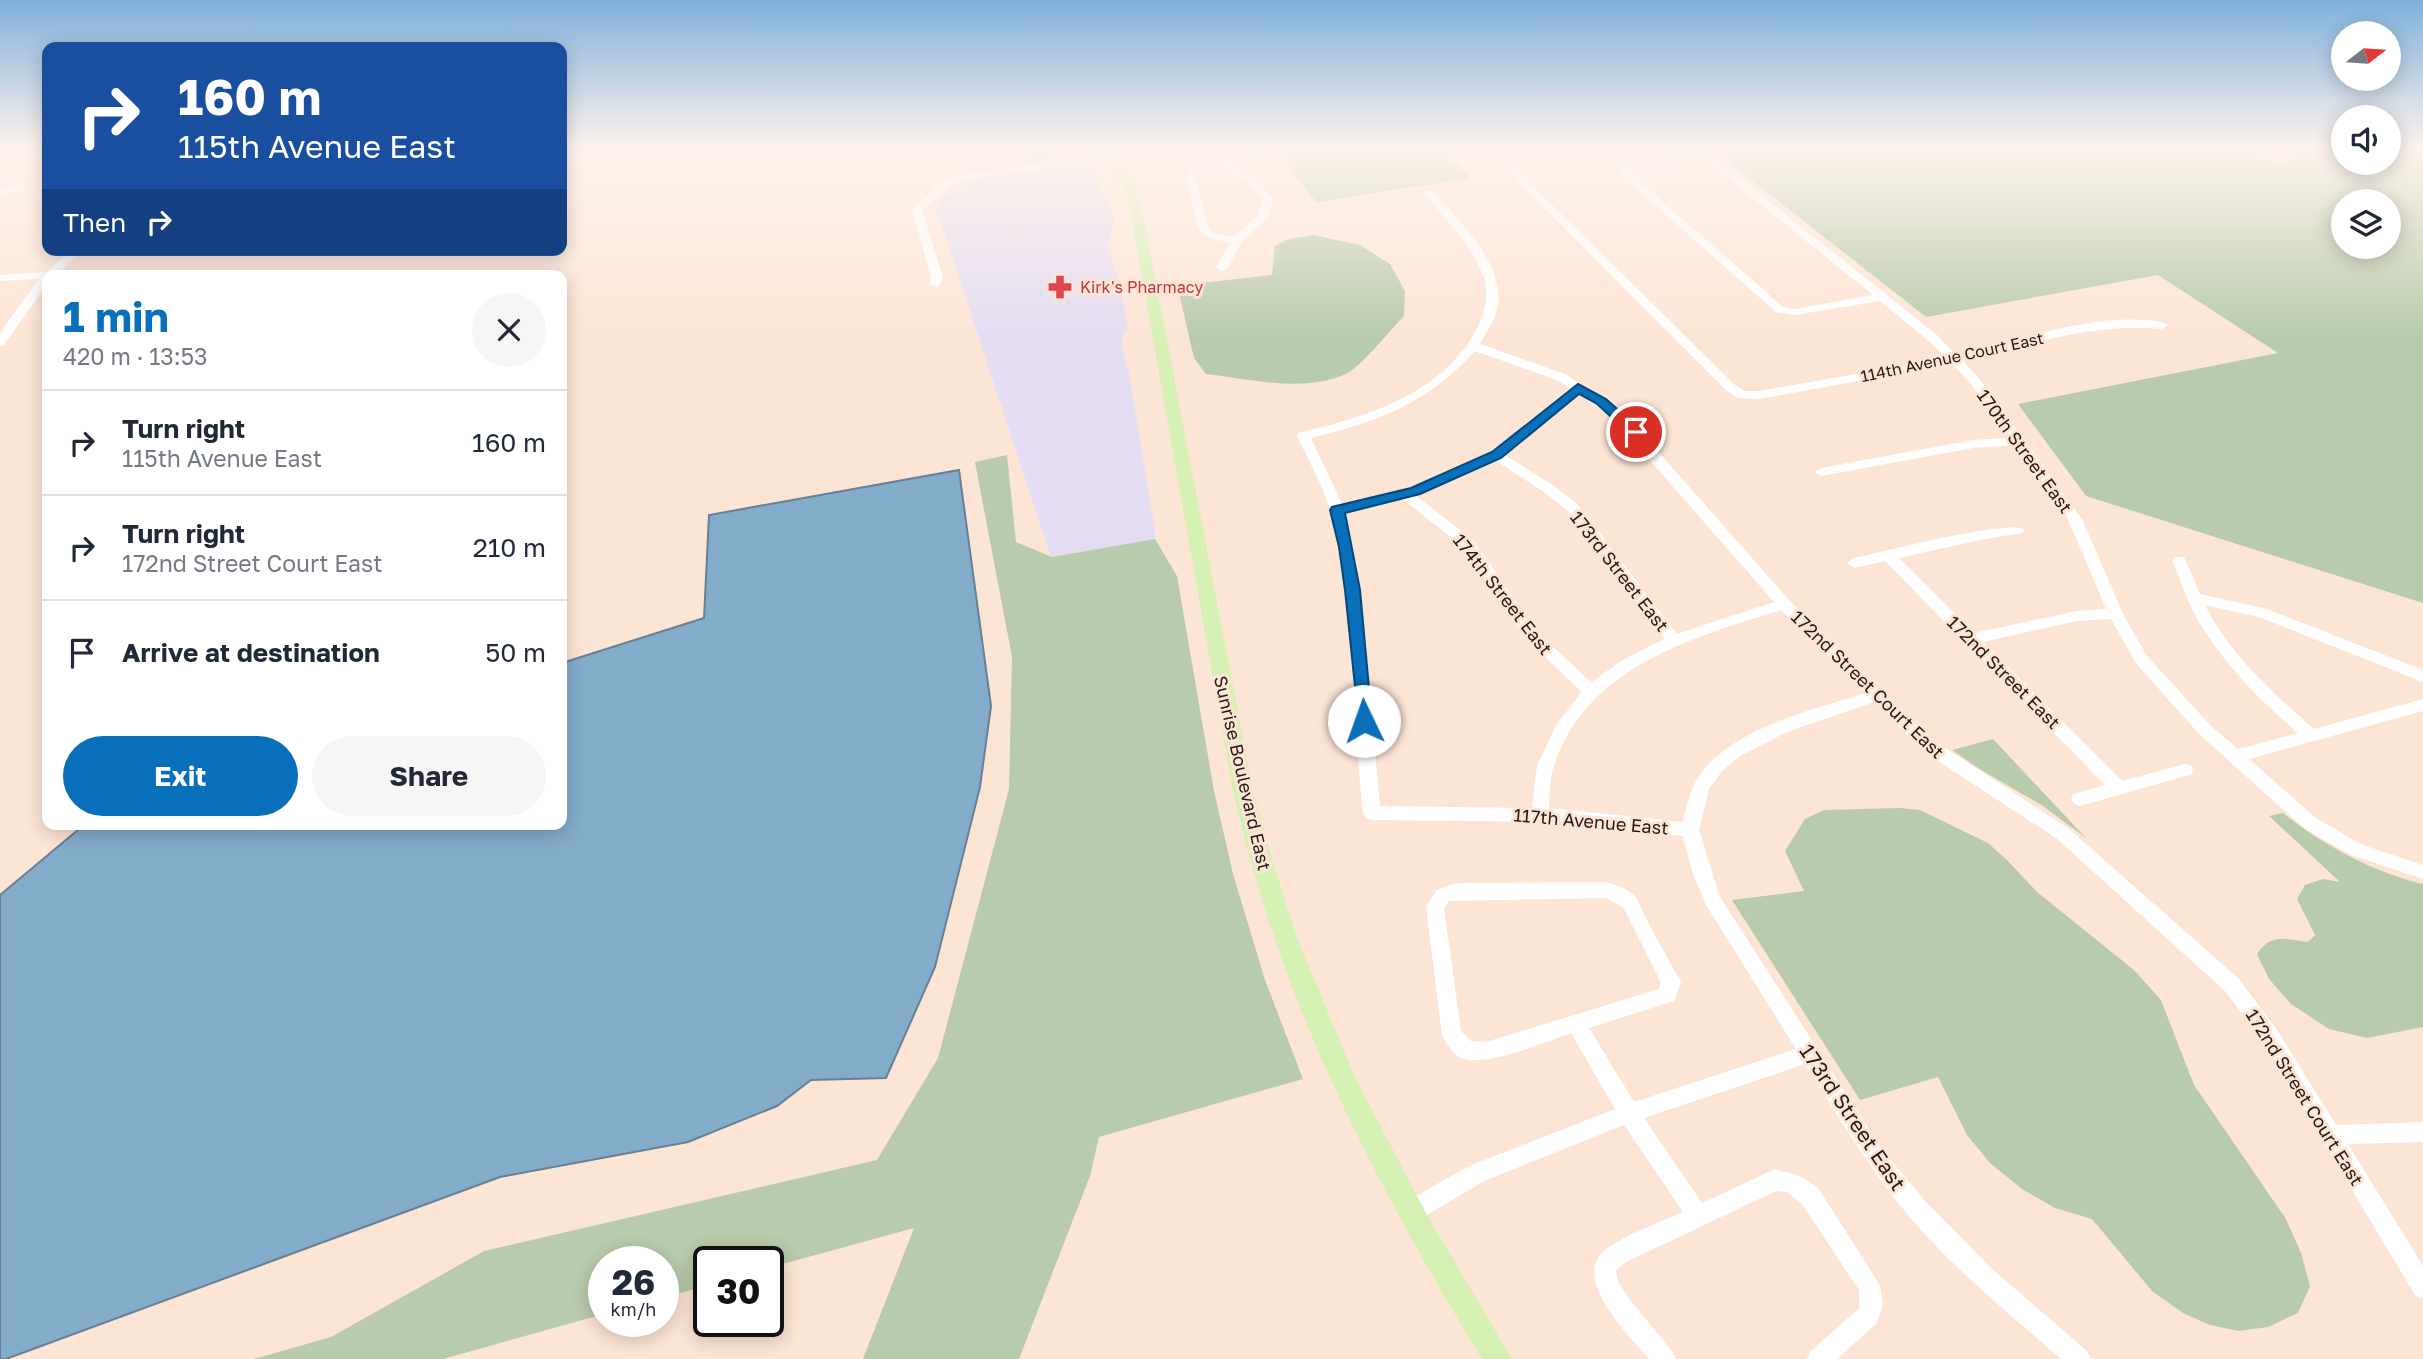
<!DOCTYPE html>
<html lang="en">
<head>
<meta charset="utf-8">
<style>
  body { margin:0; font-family:"Golos Text",sans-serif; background:#f6f6f7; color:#1f2937; height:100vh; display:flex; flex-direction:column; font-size:26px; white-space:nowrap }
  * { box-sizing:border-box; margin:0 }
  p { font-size:23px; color:#747a83 }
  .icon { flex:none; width:38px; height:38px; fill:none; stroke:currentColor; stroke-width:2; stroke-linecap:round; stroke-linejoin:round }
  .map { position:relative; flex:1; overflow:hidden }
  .details { position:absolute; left:42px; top:270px; width:525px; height:560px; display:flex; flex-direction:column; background:#fff; border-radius:14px; box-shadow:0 4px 18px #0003 }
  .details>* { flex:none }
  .top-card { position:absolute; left:42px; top:42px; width:525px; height:214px; border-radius:14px; box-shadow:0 4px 18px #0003; background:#1a4fa0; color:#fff; overflow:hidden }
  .needle { width:46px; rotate:73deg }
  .controls { position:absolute; left:2331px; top:21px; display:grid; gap:14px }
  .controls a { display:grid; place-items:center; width:70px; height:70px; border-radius:50%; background:#fff; box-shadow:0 4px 18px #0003; font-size:35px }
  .speed { position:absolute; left:588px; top:1246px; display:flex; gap:14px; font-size:35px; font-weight:700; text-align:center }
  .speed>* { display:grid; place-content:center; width:91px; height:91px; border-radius:50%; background:#fff; box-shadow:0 4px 18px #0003; line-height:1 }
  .speed small { font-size:18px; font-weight:400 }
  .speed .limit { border:4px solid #111; border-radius:10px; background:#fff; color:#111 }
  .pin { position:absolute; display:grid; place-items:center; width:60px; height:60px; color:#fff; margin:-30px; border:4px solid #fff; border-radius:50%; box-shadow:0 2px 7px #0007 }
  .me { position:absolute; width:77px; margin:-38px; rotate:357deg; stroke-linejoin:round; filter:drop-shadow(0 0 5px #0008) }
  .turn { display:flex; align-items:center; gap:24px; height:147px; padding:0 21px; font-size:32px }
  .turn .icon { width:91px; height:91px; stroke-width:2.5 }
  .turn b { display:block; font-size:49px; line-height:60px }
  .then { display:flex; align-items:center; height:66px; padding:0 21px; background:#0003; gap:14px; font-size:26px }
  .round { display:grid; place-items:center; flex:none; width:74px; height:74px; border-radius:37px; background:#f6f6f7 }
  .summary { display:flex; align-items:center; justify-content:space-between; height:119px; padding:0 21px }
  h1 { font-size:42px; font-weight:700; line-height:52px; color:#086fbb }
  .button { display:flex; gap:14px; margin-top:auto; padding:14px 21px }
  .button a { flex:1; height:80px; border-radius:42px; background:#086fbb; color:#fff; font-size:28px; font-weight:700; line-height:80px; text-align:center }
  .button a+a { background:#f6f6f7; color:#1f2937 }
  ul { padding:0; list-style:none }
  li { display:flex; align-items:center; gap:21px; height:105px; padding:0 21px; border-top:2px solid #e0e1e3 }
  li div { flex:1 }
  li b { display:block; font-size:26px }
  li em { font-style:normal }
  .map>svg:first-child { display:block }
  .commercial { fill:#e3dcf2 }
  .green { fill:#b8cbab; fill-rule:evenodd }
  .water { fill:#83abca; stroke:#678093; stroke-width:2 }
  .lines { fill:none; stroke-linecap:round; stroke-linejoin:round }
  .minor { fill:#fff; fill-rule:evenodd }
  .major { fill:#d4f0b2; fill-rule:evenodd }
  .route { fill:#086fbb; stroke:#05487a; stroke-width:2 }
  .labels { text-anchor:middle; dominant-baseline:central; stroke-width:6; stroke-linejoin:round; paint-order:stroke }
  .far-health-label { font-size:16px; fill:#be3a42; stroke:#fde5d5; text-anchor:start }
  .far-street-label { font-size:16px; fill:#251b14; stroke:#fde5d5 }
  .street-label { font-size:18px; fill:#251b14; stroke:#fde5d5 }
  .near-street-label { font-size:21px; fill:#251b14; stroke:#fde5d5 }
</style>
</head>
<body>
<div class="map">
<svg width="2423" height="1359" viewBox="0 0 2423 1359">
  <rect width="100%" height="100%" fill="#fde5d5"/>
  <path class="commercial" d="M1082 166 1091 169 1110 206 1114 222 1107 248 1118 278 1128 329 1122 336V349L1129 373 1156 537 1152 540 1051 557 936 208 945 197 976 177Z"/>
  <path class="green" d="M1021 148H1085L1086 151 1082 154 1028 162Z
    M1274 148H1442L1470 178 1316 202Z
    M1711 148H2247L2267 160 2287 162 2299 148H2343V163H2389V148H2423V603L2086 496 2018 404 2278 353 2158 275 1926 317ZM2343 201H2389V247H2343Z
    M1314 235 1360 245 1390 264 1405 291 1404 316C1391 329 1360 368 1346 374 1303 393 1250 379 1206 374L1194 358 1179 293 1183 285 1272 275 1275 246 1289 239Z
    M1007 455 1016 542 1052 557 1155 539 1177 576 1214 791 1233 874 1265 980 1303 1079 1099 1137 1090 1176 1019 1359H863L914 1228 768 1268V1262H709V1285L663 1298V1262H604V1314L443 1359H254L331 1337 484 1251 877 1160 938 1058 1009 789 1012 657 975 462Z
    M1993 739 2086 838 2043 806 1978 768 1952 750Z
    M1900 808 1920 810 1988 843 2007 860 2037 892 2134 970 2161 1000 2194 1085 2286 1219 2301 1253 2310 1286 2298 1313 2268 1327 2238 1331 2210 1325 2183 1313 2152 1291 2092 1219 2055 1208 2022 1189 1990 1163 1967 1135 1938 1077 1860 1100 1732 900 1804 891 1785 851 1805 819 1824 810Z
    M2283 813C2323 845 2373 872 2423 884V1027L2367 1038 2329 1029 2291 1004 2269 979 2257 954C2271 933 2286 939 2308 942L2315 935 2297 899 2305 885 2323 879 2340 882 2269 816Z"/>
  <path class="water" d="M959 470 991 706 980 787 935 967 886 1078 811 1080 777 1106 688 1142 500 1177 6 1359H0V895L85 824H562V663L704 618 709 515Z"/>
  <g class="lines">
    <path class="minor" d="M1148 148H1175L1170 151 963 180 955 182 922 210 943 278 938 287 928 285 931 278 912 209 947 178 958 175Z
      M1200 148H1211L1226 160 1274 152 1279 155 1234 165 1259 182 1273 199 1267 218 1241 243 1228 268 1222 271 1216 268 1230 243 1206 237 1199 230 1185 174 1192 166 1216 162ZM1223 166 1252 186 1263 199 1258 215 1234 237 1214 233 1209 229 1195 175 1199 170Z
      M1510 148H1520L1516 160 1523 176 1735 385 1745 391H1759L1946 358 1930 342 1880 301 1795 315 1776 312 1618 173 1617 171 1622 164 1697 153 1691 148H1702L1887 295 1938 336 1957 356C2020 340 2101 309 2166 323L2168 325 2162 329C2094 322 2028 345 1963 361L1979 378 2082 519 2123 614 2146 655 2211 726 2238 749 2298 733C2258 699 2221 661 2195 615 2186 597 2179 578 2172 560L2174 557H2184L2200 594 2267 609 2423 670V682L2259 617 2205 605C2230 655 2273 693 2314 729L2423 699V711L2249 759 2317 819 2363 845 2423 865V879L2351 855 2305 829 2199 734 2136 663 2111 619 2077 621 1983 642 2122 781 2185 764 2191 765 2193 770 2191 775 2185 776 2080 806 2074 804 2071 799 2074 794 2105 785 1885 561 1854 568 1847 563 1854 558C1879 553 2013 518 2025 530L2023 533 1985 539 1899 558 1974 633 2077 611 2106 609 2068 519 2016 445 1973 448 1821 476 1814 472 1821 468 1973 440 2010 438 1971 384 1952 364 1759 399 1738 398 1727 391 1515 179 1506 160ZM1703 158 1873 295 1795 309 1783 307 1627 170Z
      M22 185 27 188 26 190 0 195V189Z
      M1429 190 1433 191C1459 221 1503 261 1498 305 1496 319 1486 332 1480 344L1565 374 1623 412 1789 600 1930 738 2068 828 2239 979 2277 1030 2336 1125 2423 1122V1142L2348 1144 2423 1266V1298L2415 1295 2263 1042 2225 991 2056 838 1935 759 1918 746 1874 702 1787 732 1740 756 1722 771 1709 789 1699 830 1720 897 1881 1148 1926 1202 1992 1269 2087 1351 2091 1359H2061C2009 1313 1953 1269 1908 1215 1869 1168 1838 1116 1805 1064L1644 1118 1702 1203 1775 1169 1802 1177 1818 1188 1880 1285 1883 1305 1876 1324 1837 1359H1807L1811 1351 1859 1308V1290L1802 1204 1787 1192 1776 1191 1626 1262 1616 1271 1618 1282 1630 1300 1672 1351 1676 1359H1649C1629 1335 1566 1275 1609 1247 1631 1232 1659 1223 1683 1212L1624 1125 1484 1181 1420 1219 1412 1222 1404 1219 1401 1211 1404 1203 1469 1166 1615 1109 1571 1033C1548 1041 1480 1070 1459 1057 1452 1052 1445 1042 1442 1035L1426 907 1437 890 1456 883 1606 882 1626 889 1636 897 1653 932 1681 982 1674 1001 1589 1028 1634 1102 1796 1049 1706 905 1692 871 1683 836 1557 822 1372 820 1366 818 1363 813C1351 711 1360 602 1328 504 1320 480 1307 458 1297 436L1298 433C1365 417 1439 396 1475 332 1485 313 1490 296 1483 276 1472 243 1444 219 1424 193ZM1475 351 1557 380 1570 388 1491 452 1412 488 1342 504 1311 438C1379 421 1427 404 1475 351ZM1578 394 1613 418 1774 602 1677 634 1578 505 1554 486 1505 455ZM1495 460 1544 492 1568 511 1665 639C1639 651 1614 663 1592 683L1536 631 1474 541 1415 495ZM1402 499 1464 547 1526 639 1582 692 1556 725 1537 766 1532 808 1380 806 1360 588 1344 513ZM1781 610 1865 693C1810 711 1727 729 1696 781 1689 794 1686 808 1683 822L1549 808C1550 794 1549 779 1554 766 1586 667 1692 638 1781 610ZM1606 898 1623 907 1661 983 1659 989 1486 1042 1471 1041 1461 1031 1444 908 1449 901Z
      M71 250H83L56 275H47V284L4 345 0 346V333L39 279 0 281V275L46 272Z"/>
    <path class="major" d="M1100 148H1112L1131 177 1141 204 1253 791 1274 866 1298 941 1355 1077 1427 1215 1512 1359H1482C1401 1226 1325 1087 1275 939 1258 891 1245 841 1233 791L1129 204 1119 177Z"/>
  </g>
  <linearGradient id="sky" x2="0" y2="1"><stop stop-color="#7fb0dc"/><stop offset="0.44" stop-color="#fef3ec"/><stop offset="1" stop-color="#fef3ec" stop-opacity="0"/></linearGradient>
  <rect width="2423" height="338" fill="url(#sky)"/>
  <path class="route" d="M1578 384 1606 399 1640 429V435H1631L1597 404 1579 394 1501 458 1420 494 1345 513 1360 590 1372 721 1364 727 1359 725 1345 590 1339 547 1330 510 1332 507 1411 488 1492 452Z"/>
  <defs>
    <g id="pharmacy-bare" transform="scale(1.89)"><path d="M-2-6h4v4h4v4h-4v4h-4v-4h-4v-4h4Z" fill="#e0444e" stroke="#fde5d5" stroke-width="2.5" paint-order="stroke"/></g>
  </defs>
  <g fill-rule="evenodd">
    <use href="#pharmacy-bare" x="1060" y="287"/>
  </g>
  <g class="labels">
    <g class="far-health-label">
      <text x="1080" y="287">Kirk's Pharmacy</text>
    </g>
    <g class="far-street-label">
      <text transform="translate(1952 357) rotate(-12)">114th Avenue Court East</text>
    </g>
    <g class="street-label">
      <text transform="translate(2025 451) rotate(54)">170th Street East</text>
      <text transform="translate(1620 571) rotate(52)">173rd Street East</text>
      <text transform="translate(1503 594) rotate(52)">174th Street East</text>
      <text transform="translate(2004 672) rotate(45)">172nd Street East</text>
      <text transform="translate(1868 684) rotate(44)">172nd Street Court East</text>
      <text transform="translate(1243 773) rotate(77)">Sunrise Boulevard East</text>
      <text transform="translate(1591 821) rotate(5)">117th Avenue East</text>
      <text transform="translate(2305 1097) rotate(58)">172nd Street Court East</text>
    </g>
    <g class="near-street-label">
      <text transform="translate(1853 1117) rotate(56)">173rd Street East</text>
    </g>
  </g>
</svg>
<div class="controls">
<a><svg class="needle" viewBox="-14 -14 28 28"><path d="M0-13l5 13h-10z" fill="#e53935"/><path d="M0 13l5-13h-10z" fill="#747a83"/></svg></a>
<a><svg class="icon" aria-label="sound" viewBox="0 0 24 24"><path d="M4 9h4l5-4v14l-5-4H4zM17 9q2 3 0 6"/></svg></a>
<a><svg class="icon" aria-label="layers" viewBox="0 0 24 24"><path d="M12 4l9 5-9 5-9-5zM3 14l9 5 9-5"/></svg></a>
</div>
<div class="speed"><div>26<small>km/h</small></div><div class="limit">30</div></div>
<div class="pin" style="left:1636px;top:432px;background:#d93025"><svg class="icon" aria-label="arrive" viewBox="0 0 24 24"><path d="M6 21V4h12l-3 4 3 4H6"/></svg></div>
<svg class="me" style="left:1364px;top:721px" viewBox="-20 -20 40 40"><circle r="19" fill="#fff"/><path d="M0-13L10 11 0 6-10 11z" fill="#086fbb"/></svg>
<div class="top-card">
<div class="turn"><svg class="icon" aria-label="right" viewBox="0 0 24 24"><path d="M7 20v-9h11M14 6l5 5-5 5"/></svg><div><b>160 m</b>115th Avenue East</div></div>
<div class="then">Then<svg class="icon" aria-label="right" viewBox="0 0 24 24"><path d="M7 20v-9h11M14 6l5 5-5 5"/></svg></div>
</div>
<section class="details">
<div class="summary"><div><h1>1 min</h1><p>420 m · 13:53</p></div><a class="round"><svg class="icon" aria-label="close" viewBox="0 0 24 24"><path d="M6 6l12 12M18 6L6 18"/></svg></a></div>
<ul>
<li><svg class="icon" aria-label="right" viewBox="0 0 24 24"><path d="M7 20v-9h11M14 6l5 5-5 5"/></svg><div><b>Turn right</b><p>115th Avenue East</p></div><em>160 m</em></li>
<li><svg class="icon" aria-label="right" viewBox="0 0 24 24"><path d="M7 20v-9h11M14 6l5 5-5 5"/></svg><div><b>Turn right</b><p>172nd Street Court East</p></div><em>210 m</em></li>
<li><svg class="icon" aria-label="arrive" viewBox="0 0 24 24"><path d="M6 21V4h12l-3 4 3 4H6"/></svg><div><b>Arrive at destination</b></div><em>50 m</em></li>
</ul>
<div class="button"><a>Exit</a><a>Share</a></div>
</section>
</div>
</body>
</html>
